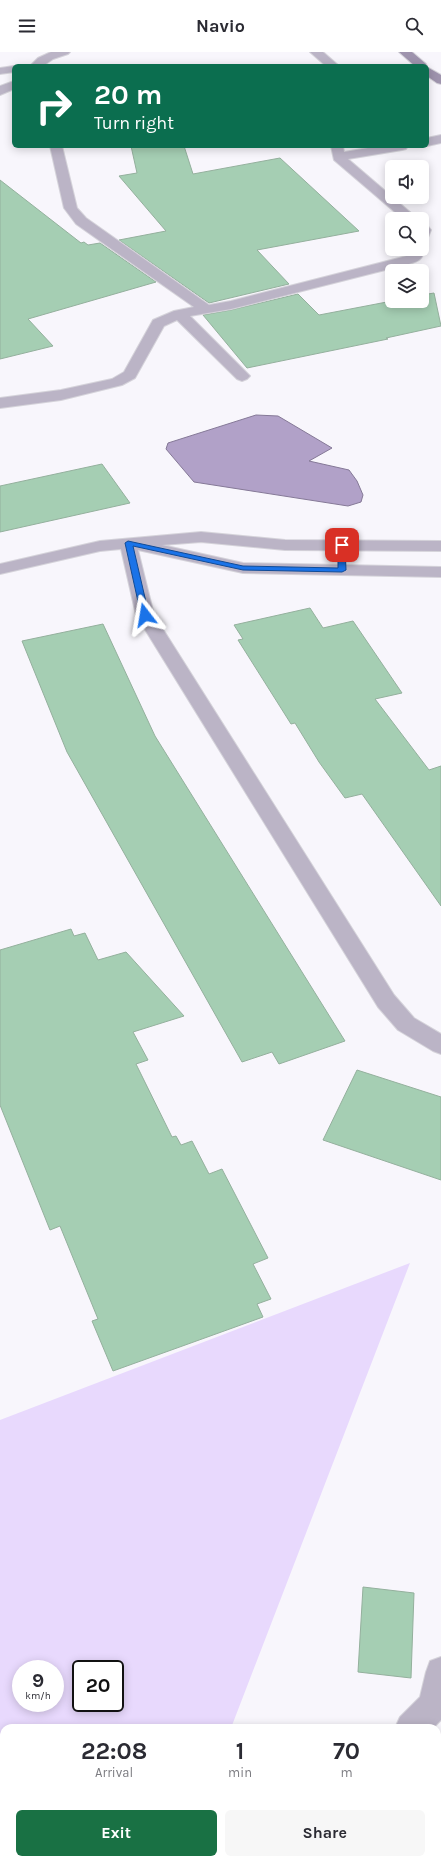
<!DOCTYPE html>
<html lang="en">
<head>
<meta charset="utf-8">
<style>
  body { margin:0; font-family:Karla,sans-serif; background:#f7f7f7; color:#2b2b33; height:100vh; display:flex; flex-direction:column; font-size:15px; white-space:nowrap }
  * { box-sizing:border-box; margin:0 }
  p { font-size:13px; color:#7c7c81 }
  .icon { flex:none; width:22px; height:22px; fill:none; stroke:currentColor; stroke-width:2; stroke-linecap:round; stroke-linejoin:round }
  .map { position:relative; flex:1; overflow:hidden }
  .details { position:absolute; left:0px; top:1672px; width:441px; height:140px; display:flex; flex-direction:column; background:#fff; border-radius:12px 12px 0 0; box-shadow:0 2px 10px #0003 }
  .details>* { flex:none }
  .guide { position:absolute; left:12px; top:12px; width:417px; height:84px; border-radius:6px; box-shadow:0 2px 10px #0003; background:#0b6e4f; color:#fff; overflow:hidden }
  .controls { position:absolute; left:385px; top:108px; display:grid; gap:8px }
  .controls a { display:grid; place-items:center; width:44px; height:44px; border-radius:6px; background:#fff; box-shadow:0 2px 10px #0003; font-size:20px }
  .speed { position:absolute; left:12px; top:1608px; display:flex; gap:8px; font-size:20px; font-weight:700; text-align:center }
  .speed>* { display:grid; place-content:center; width:52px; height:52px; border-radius:50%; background:#fff; box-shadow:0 2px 10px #0003; line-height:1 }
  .speed small { font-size:10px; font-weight:400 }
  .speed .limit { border:2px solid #111; border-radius:6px; background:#fff; color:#111 }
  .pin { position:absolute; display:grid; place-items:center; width:34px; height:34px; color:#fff; margin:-17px; border-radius:8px; box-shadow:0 2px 6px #0006 }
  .me { position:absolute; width:44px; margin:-22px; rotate:346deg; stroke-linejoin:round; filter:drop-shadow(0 0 3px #0008) }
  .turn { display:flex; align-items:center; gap:14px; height:84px; padding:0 16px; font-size:18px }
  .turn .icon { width:52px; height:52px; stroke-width:2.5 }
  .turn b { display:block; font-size:28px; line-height:34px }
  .eta { display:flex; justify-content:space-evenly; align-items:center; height:68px; text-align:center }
  .eta b { font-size:24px; font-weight:700; line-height:28px }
  .cta { display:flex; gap:8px; margin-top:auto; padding:8px 16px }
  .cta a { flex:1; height:46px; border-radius:6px; background:#197144; color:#fff; font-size:16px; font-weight:700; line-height:46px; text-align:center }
  .cta a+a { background:#f7f7f7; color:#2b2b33 }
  header { display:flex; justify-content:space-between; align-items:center; height:52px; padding:0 16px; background:#fff; font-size:18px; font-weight:700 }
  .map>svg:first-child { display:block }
  .green { fill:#e8d9fd; fill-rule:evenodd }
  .water { fill:#b1a1c8; stroke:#857997 }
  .building { fill:#a5ceb3; stroke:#94b09d }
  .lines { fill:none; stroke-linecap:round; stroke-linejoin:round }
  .lane-casing { stroke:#d5d3da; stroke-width:2 }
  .secondary-casing { stroke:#d5d3da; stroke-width:2 }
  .lane { fill:#bbb4c6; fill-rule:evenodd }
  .secondary { fill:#9e93ad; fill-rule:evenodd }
  .route { fill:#1a73e8; stroke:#114b97 }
</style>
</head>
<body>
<header><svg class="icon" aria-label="menu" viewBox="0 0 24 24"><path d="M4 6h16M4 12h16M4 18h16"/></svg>Navio<svg class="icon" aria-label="search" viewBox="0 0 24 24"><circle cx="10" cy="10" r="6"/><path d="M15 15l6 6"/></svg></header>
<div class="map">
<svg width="441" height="1812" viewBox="0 0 441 1812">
  <rect width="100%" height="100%" fill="#f8f6fc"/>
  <path class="green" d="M410 1211 231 1676H4V1808H180L179 1812H0V1368ZM21 1617H55V1651H21ZM81 1617H115V1651H81Z"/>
  <path class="water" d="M256 363 278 364 332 396 309 409 349 418 357 429 363 443 361 450 348 454 194 430 166 397 168 391Z"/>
  <path class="building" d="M131 94H184L193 122 280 106 359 179 257 198 289 232 209 251 119 188 166 179 119 124 137 121Z
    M0 128 81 191 84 190 88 193 100 191 156 230 28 267 53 294 0 307Z
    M434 241 441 274 386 286 388 287 247 316 203 263 231 258 298 242 319 263 392 249H422V243Z
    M102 412 130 451 0 480V434Z
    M310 556 323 576 353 569 402 641 375 647 429 718 441 714V854L362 742 345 746 319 710 295 671 291 672 238 588 243 587 234 573Z
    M103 572 155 684 345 989 279 1012 272 1000 242 1010 67 700 22 589Z
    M71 877 74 884 85 881 98 908 126 900 184 964 133 980 148 1008 136 1012 172 1085 176 1084 181 1093 192 1089 209 1122 222 1117 268 1206 253 1212 271 1247 257 1252 263 1265 113 1319 92 1269 98 1267 60 1174 50 1178 0 1053V898Z
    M357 1018 441 1045V1128L323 1088Z
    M363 1535 414 1541 411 1626 358 1620Z"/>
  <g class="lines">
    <g class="lane-casing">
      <path id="lane" d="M51 0H70L68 2 53 7 43 14H30L38 6Z
        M310 0H323L339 14H326Z
        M14 14V20L0 22V16L14 14H16Z
        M14 29V37L0 43V34Z
        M441 83V91L427 94V86Z
        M50 94H62L77 156 86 166 209 253 231 249 399 206 410 203 411 197H422V194L425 197C422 208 419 209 409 212L231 257 190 264 250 324 247 327 242 329 237 327 177 268 164 274 135 326 122 333 61 348 0 356V346L61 338 112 327 124 320 153 268 174 259 194 255 76 172 64 156Z
        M331 94H343L344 100 380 94H408L406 97 402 98 348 107 418 167H403L334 108Z
        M422 172 427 173 431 178 427 188 422 189Z
        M201 480 285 488 441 489V499L285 498 201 490 162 493 243 511 441 515V525L243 521 138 498 154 563 394 943 414 966 441 982V1002L433 999 398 978 378 955 136 563 121 497 100 499 0 522V512L100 489Z
        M441 1605V1668L433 1676H395L400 1665 420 1645 426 1620 430 1609Z"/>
    </g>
    <g class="secondary-casing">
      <path id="secondary" d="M399 0H412L426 12 427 15 441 23V32L437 31 427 24V14H415Z"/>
    </g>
    <use href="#lane" class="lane"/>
    <use href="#secondary" class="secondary"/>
  </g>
  <path class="route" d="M128 489 243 514 338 516V493L342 491 345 493 346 518 342 520 243 518 133 494 149 563 145 565 141 563 125 491Z"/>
</svg>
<div class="controls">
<a><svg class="icon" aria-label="sound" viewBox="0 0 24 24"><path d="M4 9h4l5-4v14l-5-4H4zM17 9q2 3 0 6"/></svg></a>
<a><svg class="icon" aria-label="search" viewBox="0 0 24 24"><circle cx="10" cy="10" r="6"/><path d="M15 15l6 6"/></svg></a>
<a><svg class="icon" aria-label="layers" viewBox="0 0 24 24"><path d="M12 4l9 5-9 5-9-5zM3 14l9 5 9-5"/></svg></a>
</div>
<div class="speed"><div>9<small>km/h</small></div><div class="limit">20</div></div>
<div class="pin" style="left:342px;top:493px;background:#d93025"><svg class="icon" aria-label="arrive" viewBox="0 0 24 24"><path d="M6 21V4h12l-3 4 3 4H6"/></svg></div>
<svg class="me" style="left:145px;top:563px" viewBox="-20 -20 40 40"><path d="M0-17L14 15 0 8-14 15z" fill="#1a73e8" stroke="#fff" stroke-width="4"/></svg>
<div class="guide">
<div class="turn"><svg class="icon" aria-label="right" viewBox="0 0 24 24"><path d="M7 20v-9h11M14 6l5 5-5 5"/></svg><div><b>20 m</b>Turn right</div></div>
</div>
<section class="details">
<div class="eta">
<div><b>22:08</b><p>Arrival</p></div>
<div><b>1</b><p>min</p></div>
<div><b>70</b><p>m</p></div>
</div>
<div class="cta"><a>Exit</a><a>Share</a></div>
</section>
</div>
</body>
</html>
